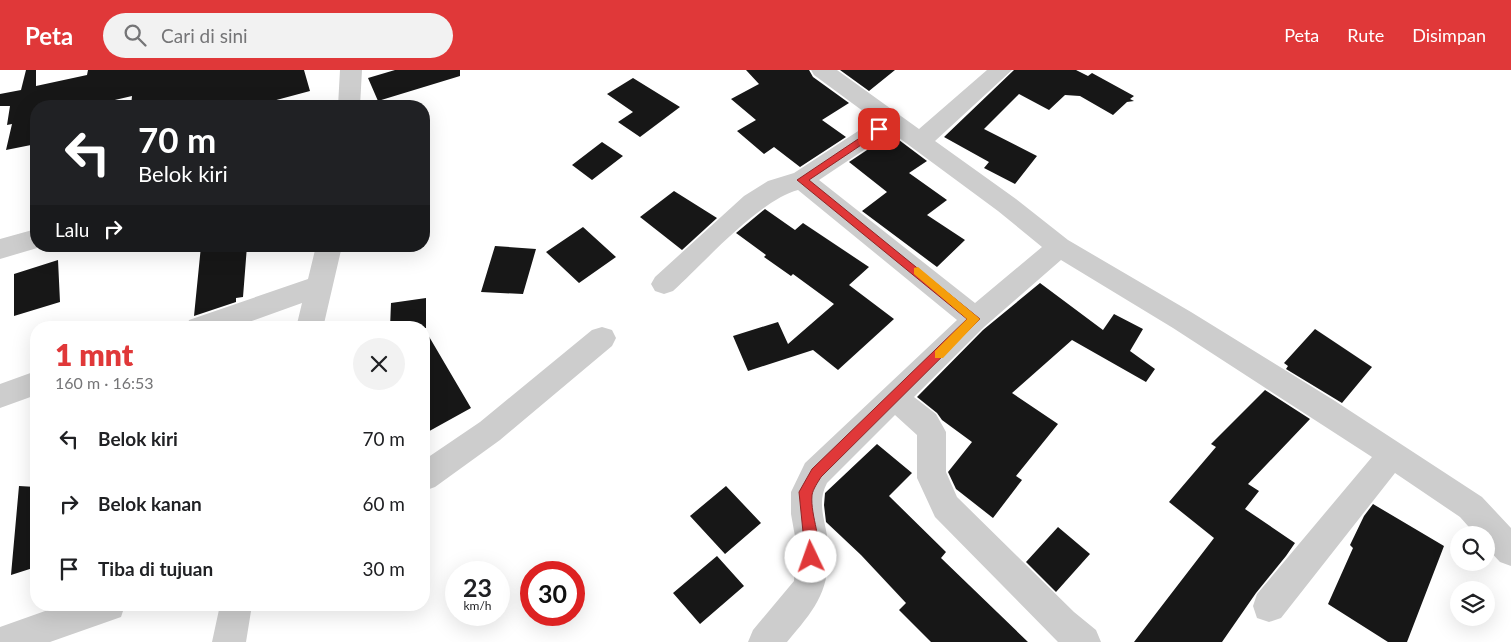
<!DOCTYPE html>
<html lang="id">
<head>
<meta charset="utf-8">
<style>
  body { margin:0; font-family:Lato,sans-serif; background:#f2f2f2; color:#202124; height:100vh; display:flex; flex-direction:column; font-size:19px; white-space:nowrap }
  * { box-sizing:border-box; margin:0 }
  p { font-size:16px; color:#757577 }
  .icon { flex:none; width:28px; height:28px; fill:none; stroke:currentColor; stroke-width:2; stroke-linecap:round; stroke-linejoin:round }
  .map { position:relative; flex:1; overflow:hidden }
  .panel { position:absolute; left:30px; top:251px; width:400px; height:290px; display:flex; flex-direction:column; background:#fff; border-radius:20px; box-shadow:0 5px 20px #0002 }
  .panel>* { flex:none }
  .top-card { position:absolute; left:30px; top:30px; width:400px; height:152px; border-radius:20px; box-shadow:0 5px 20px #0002; background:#202124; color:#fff; overflow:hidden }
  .fabs { position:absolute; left:1450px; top:456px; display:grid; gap:10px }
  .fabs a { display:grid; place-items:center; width:45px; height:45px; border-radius:50%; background:#fff; box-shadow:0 5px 20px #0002; font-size:25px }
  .speed { position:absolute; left:445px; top:491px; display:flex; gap:10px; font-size:25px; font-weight:700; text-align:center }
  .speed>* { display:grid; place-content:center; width:65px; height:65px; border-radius:50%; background:#fff; box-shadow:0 5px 20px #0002; line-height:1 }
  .speed small { font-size:12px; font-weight:400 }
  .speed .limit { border:8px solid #d22; background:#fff; color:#111 }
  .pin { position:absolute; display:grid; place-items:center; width:42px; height:42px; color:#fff; margin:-21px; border-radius:10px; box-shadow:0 2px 8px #0006 }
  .me { position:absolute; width:55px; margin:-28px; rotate:357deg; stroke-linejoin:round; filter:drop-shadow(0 0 4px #0008) }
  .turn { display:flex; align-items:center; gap:18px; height:105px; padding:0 25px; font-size:22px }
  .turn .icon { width:65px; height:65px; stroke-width:2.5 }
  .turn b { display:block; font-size:35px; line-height:42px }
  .then { display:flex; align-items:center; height:48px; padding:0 25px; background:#0003; gap:10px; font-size:19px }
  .round { display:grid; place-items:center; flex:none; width:52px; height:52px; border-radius:26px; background:#f2f2f2 }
  .overview { display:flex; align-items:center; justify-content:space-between; height:85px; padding:0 25px }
  h1 { font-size:30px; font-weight:800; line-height:38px; color:#e03839 }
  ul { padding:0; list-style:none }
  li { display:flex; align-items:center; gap:15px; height:65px; padding:0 25px }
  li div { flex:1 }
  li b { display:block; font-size:19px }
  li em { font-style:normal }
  header { display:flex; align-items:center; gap:30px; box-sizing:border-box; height:70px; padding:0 25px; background:#e03839; color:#fff }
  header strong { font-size:24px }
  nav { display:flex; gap:28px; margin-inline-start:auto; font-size:18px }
  .search { width:350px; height:45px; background:#f2f2f2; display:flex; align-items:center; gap:12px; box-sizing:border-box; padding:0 18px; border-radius:28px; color:#757577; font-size:19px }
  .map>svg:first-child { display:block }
  .building { fill:#171717 }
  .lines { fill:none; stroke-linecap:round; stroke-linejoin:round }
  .street { fill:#cdcdcd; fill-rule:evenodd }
  .route { fill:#e03839; stroke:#922425 }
  .slow { fill:#f59e0b }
</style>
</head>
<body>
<header>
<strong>Peta</strong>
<div class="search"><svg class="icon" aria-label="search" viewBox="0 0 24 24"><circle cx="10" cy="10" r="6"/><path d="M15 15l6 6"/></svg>Cari di sini</div>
<nav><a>Peta</a><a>Rute</a><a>Disimpan</a></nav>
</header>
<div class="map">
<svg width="1511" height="572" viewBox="0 0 1511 572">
  <rect width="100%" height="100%" fill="#fff"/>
  <path class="building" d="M26 0H36V16L87 5 88 0H304L310 21 254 36H131L132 26 89 36H36V74L6 80 12 54 7 55 10 36H0V24L21 20Z
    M395 0H460V6L378 31 368 8Z
    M746 0H809L813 7 849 33 822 50 846 67 800 97 774 77 764 84 737 61 756 50 731 29 759 14Z
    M840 0H895L869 21Z
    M1014 0H1076L1088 6 1092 3 1134 26 1130 29 1134 31 1127 32 1113 45 1080 26 1065 25 1049 40 1019 24 984 59 1037 86 1015 114 984 98 989 92 944 67Z
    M633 8 680 37 640 67 618 52 633 42 607 24Z
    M891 64 927 91 909 103 947 130 927 145 965 170 937 197 862 141 887 122 849 92Z
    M602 72 623 86 592 110 572 95Z
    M674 121 717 148 682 180 640 147Z
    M765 139 795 160 803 153 869 197 849 215 894 249 838 300 813 280 748 301 733 266 778 252 788 274 834 234 793 204 791 206 764 187 766 185 736 163Z
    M583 157 616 187 579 213 546 182Z
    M201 176H247L243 227 236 228V232L194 246Z
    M495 176 536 179 523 224 481 222Z
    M58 190 60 232 14 246V204Z
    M1040 213 1103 260 1114 244 1143 259 1130 281 1155 299 1146 312 1072 270 1012 323 1058 354 1016 406 1022 410 993 448 956 419 948 402 972 372 942 350 937 343 917 327 983 260Z
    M426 228V258H424L471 338 424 364V258H390L391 233Z
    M1315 259 1372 297 1342 333 1286 299 1288 296 1284 293Z
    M1265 320 1310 349 1248 414 1259 421 1245 439 1295 473 1286 486 1256 523 1222 572H1134L1214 468 1169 432 1216 377 1211 374Z
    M877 374 912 403 889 426 946 482 941 488 1028 572H931L899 540 906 533 861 485 826 452 824 435 825 423Z
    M19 416 36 417V497L11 505Z
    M726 416 761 453 725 484 690 446Z
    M1373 434 1444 476 1407 572H1388L1328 534 1353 478 1350 475 1364 446Z
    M1058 457 1090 484 1056 522 1026 492Z
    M717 486 744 516 700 554 673 523Z"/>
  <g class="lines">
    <path class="street" d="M340 0H362L360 36H338Z
      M811 0H837L919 59 987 0H1012L935 71 1016 129 1068 170 1191 242 1335 331 1482 427 1511 458V496L1500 492 1486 477V465H1476L1460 447 1395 403 1281 548 1269 552 1257 548 1253 536 1257 524 1372 387 1173 258 1061 190 984 257 914 327 936 344 946 362V402L957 427 1074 542 1096 560 1101 572H1058L935 447 917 408V365L895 345 827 413C816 434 826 451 828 473 831 520 816 538 787 572H748L753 560 794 511 796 472 791 444V422L805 393 957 250 798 120C758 131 705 192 673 221L664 224 655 221 651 214 655 207 744 126 768 111 794 103 875 50 814 5ZM891 62 998 141 1042 177 975 233 819 110Z
      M36 159V176H44L0 189V169Z
      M316 176H342L323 258H296L302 233 232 258H186L189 250 308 209Z
      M602 257 612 260 616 268 612 276 500 370 435 417 424 421V390L480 352 592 260Z
      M36 301V325L0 338V314Z
      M62 535H125L121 547 50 572H0V557Z
      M220 535H252L246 572H212Z"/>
  </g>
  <path class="route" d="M879 55 883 59 882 61 809 110 980 249 821 407C818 412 813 419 812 425 810 447 824 471 816 492L811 493 806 492 799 422 812 399 967 249 797 110Z"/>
  <path class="slow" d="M918 197 980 249 943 288H935V281L967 249 914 204V198Z"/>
</svg>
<div class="fabs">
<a><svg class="icon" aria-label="search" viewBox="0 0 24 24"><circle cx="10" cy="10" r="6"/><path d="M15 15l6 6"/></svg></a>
<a><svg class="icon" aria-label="layers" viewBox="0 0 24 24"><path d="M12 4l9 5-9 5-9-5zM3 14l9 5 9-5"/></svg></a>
</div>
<div class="speed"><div>23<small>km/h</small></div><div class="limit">30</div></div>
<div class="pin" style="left:879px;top:59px;background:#d93025"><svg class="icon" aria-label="arrive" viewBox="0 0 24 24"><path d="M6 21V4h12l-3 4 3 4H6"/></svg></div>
<svg class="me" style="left:811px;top:487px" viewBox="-20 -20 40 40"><circle r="19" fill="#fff"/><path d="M0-13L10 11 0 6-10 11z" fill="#e03839"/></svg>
<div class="top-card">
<div class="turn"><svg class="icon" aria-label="left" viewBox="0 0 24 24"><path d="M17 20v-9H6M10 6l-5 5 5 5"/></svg><div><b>70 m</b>Belok kiri</div></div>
<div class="then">Lalu<svg class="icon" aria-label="right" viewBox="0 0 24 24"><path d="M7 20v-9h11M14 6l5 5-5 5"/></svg></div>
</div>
<section class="panel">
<div class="overview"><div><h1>1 mnt</h1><p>160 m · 16:53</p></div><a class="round"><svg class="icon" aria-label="close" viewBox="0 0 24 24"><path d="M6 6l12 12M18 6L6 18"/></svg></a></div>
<ul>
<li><svg class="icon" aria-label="left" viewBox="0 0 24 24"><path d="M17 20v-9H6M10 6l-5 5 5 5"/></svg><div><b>Belok kiri</b></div><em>70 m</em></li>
<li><svg class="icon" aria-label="right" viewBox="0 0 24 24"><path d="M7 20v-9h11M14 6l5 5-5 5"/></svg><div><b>Belok kanan</b></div><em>60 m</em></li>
<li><svg class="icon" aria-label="arrive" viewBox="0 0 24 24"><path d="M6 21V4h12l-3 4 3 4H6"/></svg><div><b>Tiba di tujuan</b></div><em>30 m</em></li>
</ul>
</section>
</div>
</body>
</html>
